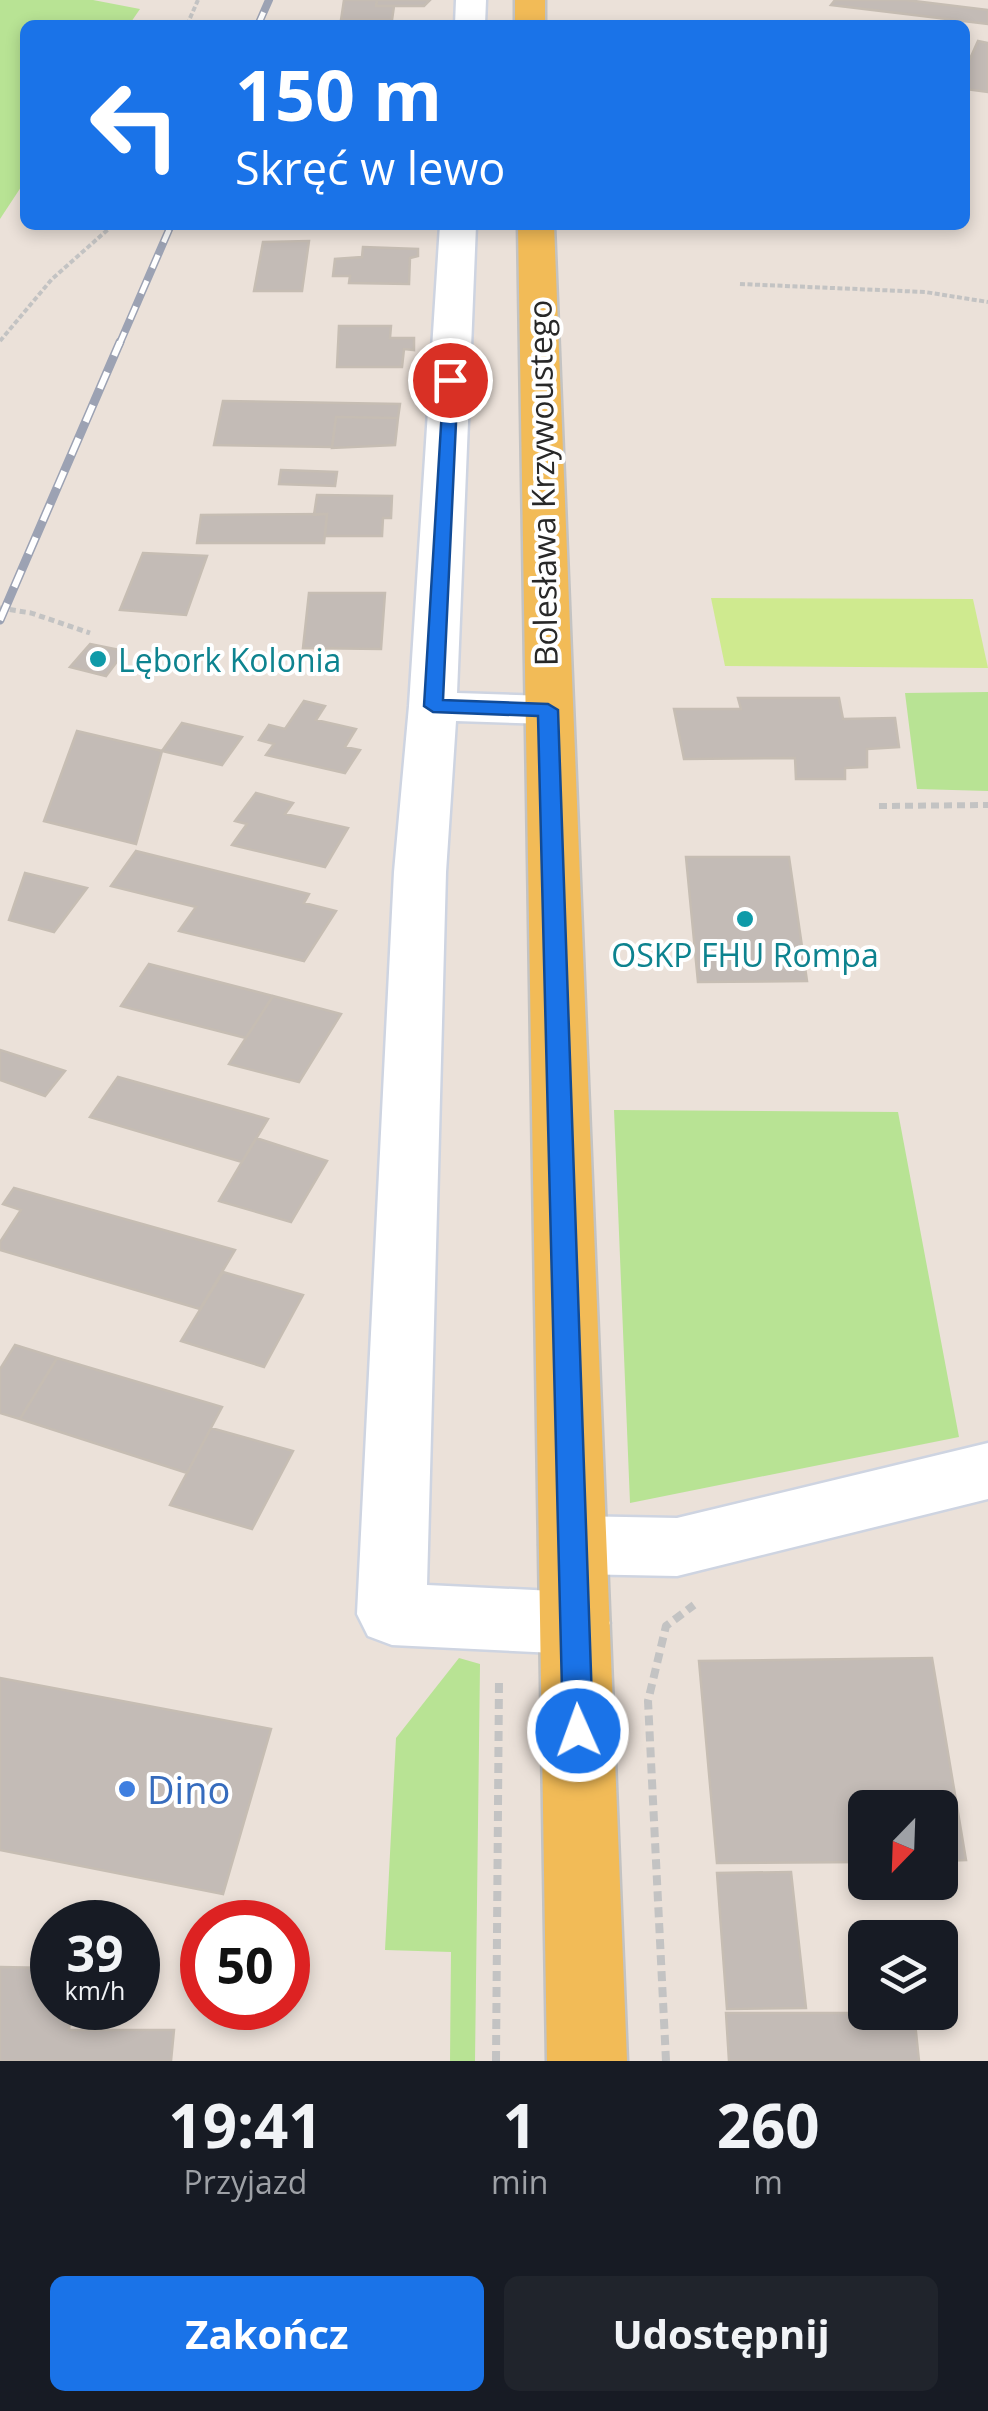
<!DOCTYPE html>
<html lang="pl">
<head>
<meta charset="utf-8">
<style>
  body { margin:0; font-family:"Open Sans",sans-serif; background:#20242c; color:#f1f3f6; height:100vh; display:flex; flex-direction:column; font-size:38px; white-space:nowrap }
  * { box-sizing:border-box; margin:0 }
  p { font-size:32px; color:#9ea1a6 }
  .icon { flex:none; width:55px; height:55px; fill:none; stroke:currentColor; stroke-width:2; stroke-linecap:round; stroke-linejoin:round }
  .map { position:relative; height:2061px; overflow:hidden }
  .drawer { display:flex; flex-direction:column; background:#171b24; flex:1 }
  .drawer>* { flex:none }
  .hud { position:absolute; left:20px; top:20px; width:950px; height:210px; border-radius:15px; box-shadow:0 5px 15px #0003; background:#1a73e8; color:#fff; overflow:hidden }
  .needle { width:65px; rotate:203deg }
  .tools { position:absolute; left:848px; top:1790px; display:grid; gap:20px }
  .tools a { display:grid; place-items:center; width:110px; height:110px; border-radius:15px; background:#171b24; box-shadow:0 5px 15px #0003; font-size:50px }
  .speed { position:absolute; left:30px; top:1900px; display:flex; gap:20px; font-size:50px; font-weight:700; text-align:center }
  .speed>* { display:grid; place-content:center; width:130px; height:130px; border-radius:50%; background:#171b24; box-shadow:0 5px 15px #0003; line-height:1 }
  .speed small { font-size:25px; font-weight:400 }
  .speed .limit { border:15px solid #d22; background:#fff; color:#111 }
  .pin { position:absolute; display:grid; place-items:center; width:85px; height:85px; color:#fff; margin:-42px; border:5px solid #fff; border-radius:50%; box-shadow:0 2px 10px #0007 }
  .me { position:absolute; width:110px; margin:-55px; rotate:358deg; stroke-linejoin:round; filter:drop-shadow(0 0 8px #0008) }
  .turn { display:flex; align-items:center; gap:35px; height:210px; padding:0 50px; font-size:45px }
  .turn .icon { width:130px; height:130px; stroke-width:2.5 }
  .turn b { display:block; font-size:70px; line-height:85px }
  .eta { display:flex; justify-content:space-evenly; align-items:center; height:170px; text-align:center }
  .eta b { font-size:60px; font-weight:700; line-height:70px }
  .button { display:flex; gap:20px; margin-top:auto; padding:20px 50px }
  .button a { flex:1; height:115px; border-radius:15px; background:#1a73e8; color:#fff; font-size:40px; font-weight:700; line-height:115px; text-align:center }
  .button a+a { background:#20242c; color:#f1f3f6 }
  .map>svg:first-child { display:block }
  .green { fill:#b8e394 }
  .pitch { fill:#cfea8f }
  .building { fill:#c3bbb6; stroke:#c6bdb3; stroke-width:2.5 }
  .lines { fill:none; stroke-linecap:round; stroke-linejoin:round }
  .minor-casing { stroke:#ced4e1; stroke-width:5 }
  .major-casing { stroke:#c3c3c3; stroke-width:5 }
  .path-far3 { stroke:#c3c3c3; stroke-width:4; stroke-dasharray:5 2.5; stroke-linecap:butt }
  .path-far2 { stroke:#c3c3c3; stroke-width:5; stroke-dasharray:6 4; stroke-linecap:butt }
  .path-far1 { stroke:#c3c3c3; stroke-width:6; stroke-dasharray:8 5; stroke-linecap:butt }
  .path { stroke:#c3c3c3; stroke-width:8; stroke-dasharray:10 6; stroke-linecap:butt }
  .minor { fill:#fff; fill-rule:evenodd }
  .major { fill:#f2bb57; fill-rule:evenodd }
  .rail-far1-casing { stroke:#9ca2b3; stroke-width:8 }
  .rail-casing { stroke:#9ca2b3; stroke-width:9 }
  .rail-far1 { stroke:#fff; stroke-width:5; stroke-dasharray:14; stroke-linecap:butt }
  .rail { stroke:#fff; stroke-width:6; stroke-dasharray:18; stroke-linecap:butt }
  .route { fill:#1a73e8; stroke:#114b97; stroke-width:2.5 }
  .culture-dot { fill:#0f9aa8; stroke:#fff; stroke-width:4 }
  .shop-dot { fill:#3f7fe0; stroke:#fff; stroke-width:4 }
  .labels { text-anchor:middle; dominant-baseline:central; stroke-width:8; stroke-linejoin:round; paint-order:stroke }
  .street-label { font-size:32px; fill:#282828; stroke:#fff }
  .culture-label { font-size:32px; fill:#0d838f; stroke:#fff; text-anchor:start }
  .near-shop-label { font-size:38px; fill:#366cbe; stroke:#fff; text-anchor:start }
</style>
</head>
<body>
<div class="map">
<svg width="988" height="2061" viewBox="0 0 988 2061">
  <rect width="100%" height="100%" fill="#ebe1d9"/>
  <path class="green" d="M0 0H93L140 9 129 25H25V181L0 219Z
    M988 692V791L917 789 905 693Z
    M614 1110 898 1112 959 1437 630 1503Z
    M459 1658 480 1664 475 2061H450L451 1952 385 1950 396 1738Z"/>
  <path class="pitch" d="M711 598 973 599 988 668 725 666Z"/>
  <path class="building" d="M344 0H377L376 6H394L392 20H341Z
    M377 0H430L424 6H376Z
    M835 0H906L988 10V24L831 5Z
    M978 41 988 43V92L965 89V70Z
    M309 241 302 291H254L263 242Z
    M363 247 418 249V256L410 258 409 284 349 283 350 276H333L335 259 362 257Z
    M339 326H391L390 338H414V350L404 349 402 367H337Z
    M223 401 400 404 398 418 336 417 332 447 214 445Z
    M336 417 398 418 395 445 332 448Z
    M281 470 337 472 335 486 279 484Z
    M317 495 392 496 391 518H383L382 536H325L327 514 314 515Z
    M327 514 324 543H197L201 515Z
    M143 553 207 556 186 615 120 610Z
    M309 593H385L381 649 303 648Z
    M90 644 125 651 106 676 70 667Z
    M738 698H839L843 719 895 718 899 747 867 749V767L845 768V779H796L795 758 684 759 674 709H741Z
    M304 701 325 706 316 720 356 729 345 747 360 750 345 773 266 755 274 744 259 740 269 725 285 729Z
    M182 723 242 737 222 765 162 751Z
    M77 731 162 751 136 844 44 821Z
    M256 793 293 803 285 814 348 828 325 867 232 845 247 824 235 821Z
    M136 851 309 894 304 903 336 911 304 961 179 931 196 907 111 886Z
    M686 857H789L807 981 698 982Z
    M25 873 87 888 54 932 9 920Z
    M149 964 273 996 246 1038 121 1006Z
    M273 996 341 1014 299 1082 229 1064Z
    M0 1050 65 1071 45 1096 0 1080Z
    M118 1077 268 1119 242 1162 90 1117Z
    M256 1138 327 1161 291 1222 219 1201Z
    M14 1188 235 1250 200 1309 0 1250V1242L21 1210 3 1204Z
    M223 1272 303 1295 264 1367 181 1341Z
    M15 1345 57 1358 20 1419 0 1413V1369Z
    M57 1358 222 1407 187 1473 20 1419Z
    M211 1428 293 1451 252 1529 170 1505Z
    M932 1658 966 1860 940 1861V1808H865V1862L717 1863 699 1661Z
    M0 1678 271 1729 223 1894 0 1850Z
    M791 1872 806 2008 727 2009 717 1873Z
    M0 1967 52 1968 48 2006 72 2008 69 2030H174L171 2061H0Z
    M726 2013H914L919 2061H729Z"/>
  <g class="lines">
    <g class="minor-casing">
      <path id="minor" d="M456 0H486L485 25H455Z
        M440 225H476L457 693 548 696 565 700 572 710 565 720 548 724 456 721 446 872 427 1585 575 1592 600 1601 610 1623 600 1645 575 1654 392 1645 368 1636 357 1614 394 872 409 706Z
        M988 1443V1499L677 1576 573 1574 549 1566 539 1545 549 1524 573 1516 677 1518Z"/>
    </g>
    <g class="major-casing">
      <path id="major" d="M515 0H545V25H515Z
        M518 225H554L627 2061H547Z"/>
    </g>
    <path class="path-far3" d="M187 25 198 0
      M740 284 925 292 988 302
      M0 341 52 279 113 225"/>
    <path class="path-far2" d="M0 608 31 613 90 633"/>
    <path class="path-far1" d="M879 806 988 805"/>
    <path class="path" d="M496 2061 499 1679
      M666 2061 648 1701 666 1626 694 1605"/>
    <use href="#minor" class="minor"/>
    <use href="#major" class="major"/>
    <g class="rail-far1-casing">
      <path id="rail-far1" d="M258 25 269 0
        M119 345 171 225"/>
    </g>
    <g class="rail-casing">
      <path id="rail" d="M0 620 120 342"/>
    </g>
    <use href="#rail-far1" class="rail-far1"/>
    <use href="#rail" class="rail"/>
  </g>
  <path class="route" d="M444 376 458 380 443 700 548 704 558 710 593 1731 588 1741 578 1745 567 1741 563 1731 538 716 433 712 424 706Z"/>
  <g class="culture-dot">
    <circle cx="98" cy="659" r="10"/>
    <circle cx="745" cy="919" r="10"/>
  </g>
  <circle class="shop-dot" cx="127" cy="1789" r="10"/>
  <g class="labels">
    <g class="street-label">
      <text transform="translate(542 483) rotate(-91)">Bolesława Krzywoustego</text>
    </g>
    <g class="culture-label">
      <text x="118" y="659">Lębork Kolonia</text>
      <text x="745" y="954" text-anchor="middle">OSKP FHU Rompa</text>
    </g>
    <g class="near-shop-label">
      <text x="147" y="1789">Dino</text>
    </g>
  </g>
</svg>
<div class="tools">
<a><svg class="needle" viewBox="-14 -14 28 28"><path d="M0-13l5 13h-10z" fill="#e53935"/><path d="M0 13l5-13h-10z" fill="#9ea1a6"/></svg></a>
<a><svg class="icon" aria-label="layers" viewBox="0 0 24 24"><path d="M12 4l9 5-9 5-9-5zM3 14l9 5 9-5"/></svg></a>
</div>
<div class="speed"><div>39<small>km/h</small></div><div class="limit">50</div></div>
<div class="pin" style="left:450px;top:380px;background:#d93025"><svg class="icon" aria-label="arrive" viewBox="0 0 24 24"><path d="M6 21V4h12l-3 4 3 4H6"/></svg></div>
<svg class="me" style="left:578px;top:1731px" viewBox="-20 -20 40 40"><circle r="17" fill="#1a73e8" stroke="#fff" stroke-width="3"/><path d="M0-11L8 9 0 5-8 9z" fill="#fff"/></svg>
<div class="hud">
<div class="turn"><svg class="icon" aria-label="left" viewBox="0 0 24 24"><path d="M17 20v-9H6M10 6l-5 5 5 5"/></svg><div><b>150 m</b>Skręć w lewo</div></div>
</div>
</div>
<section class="drawer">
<div class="eta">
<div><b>19:41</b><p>Przyjazd</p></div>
<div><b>1</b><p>min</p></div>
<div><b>260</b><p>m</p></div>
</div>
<div class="button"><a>Zakończ</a><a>Udostępnij</a></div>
</section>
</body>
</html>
